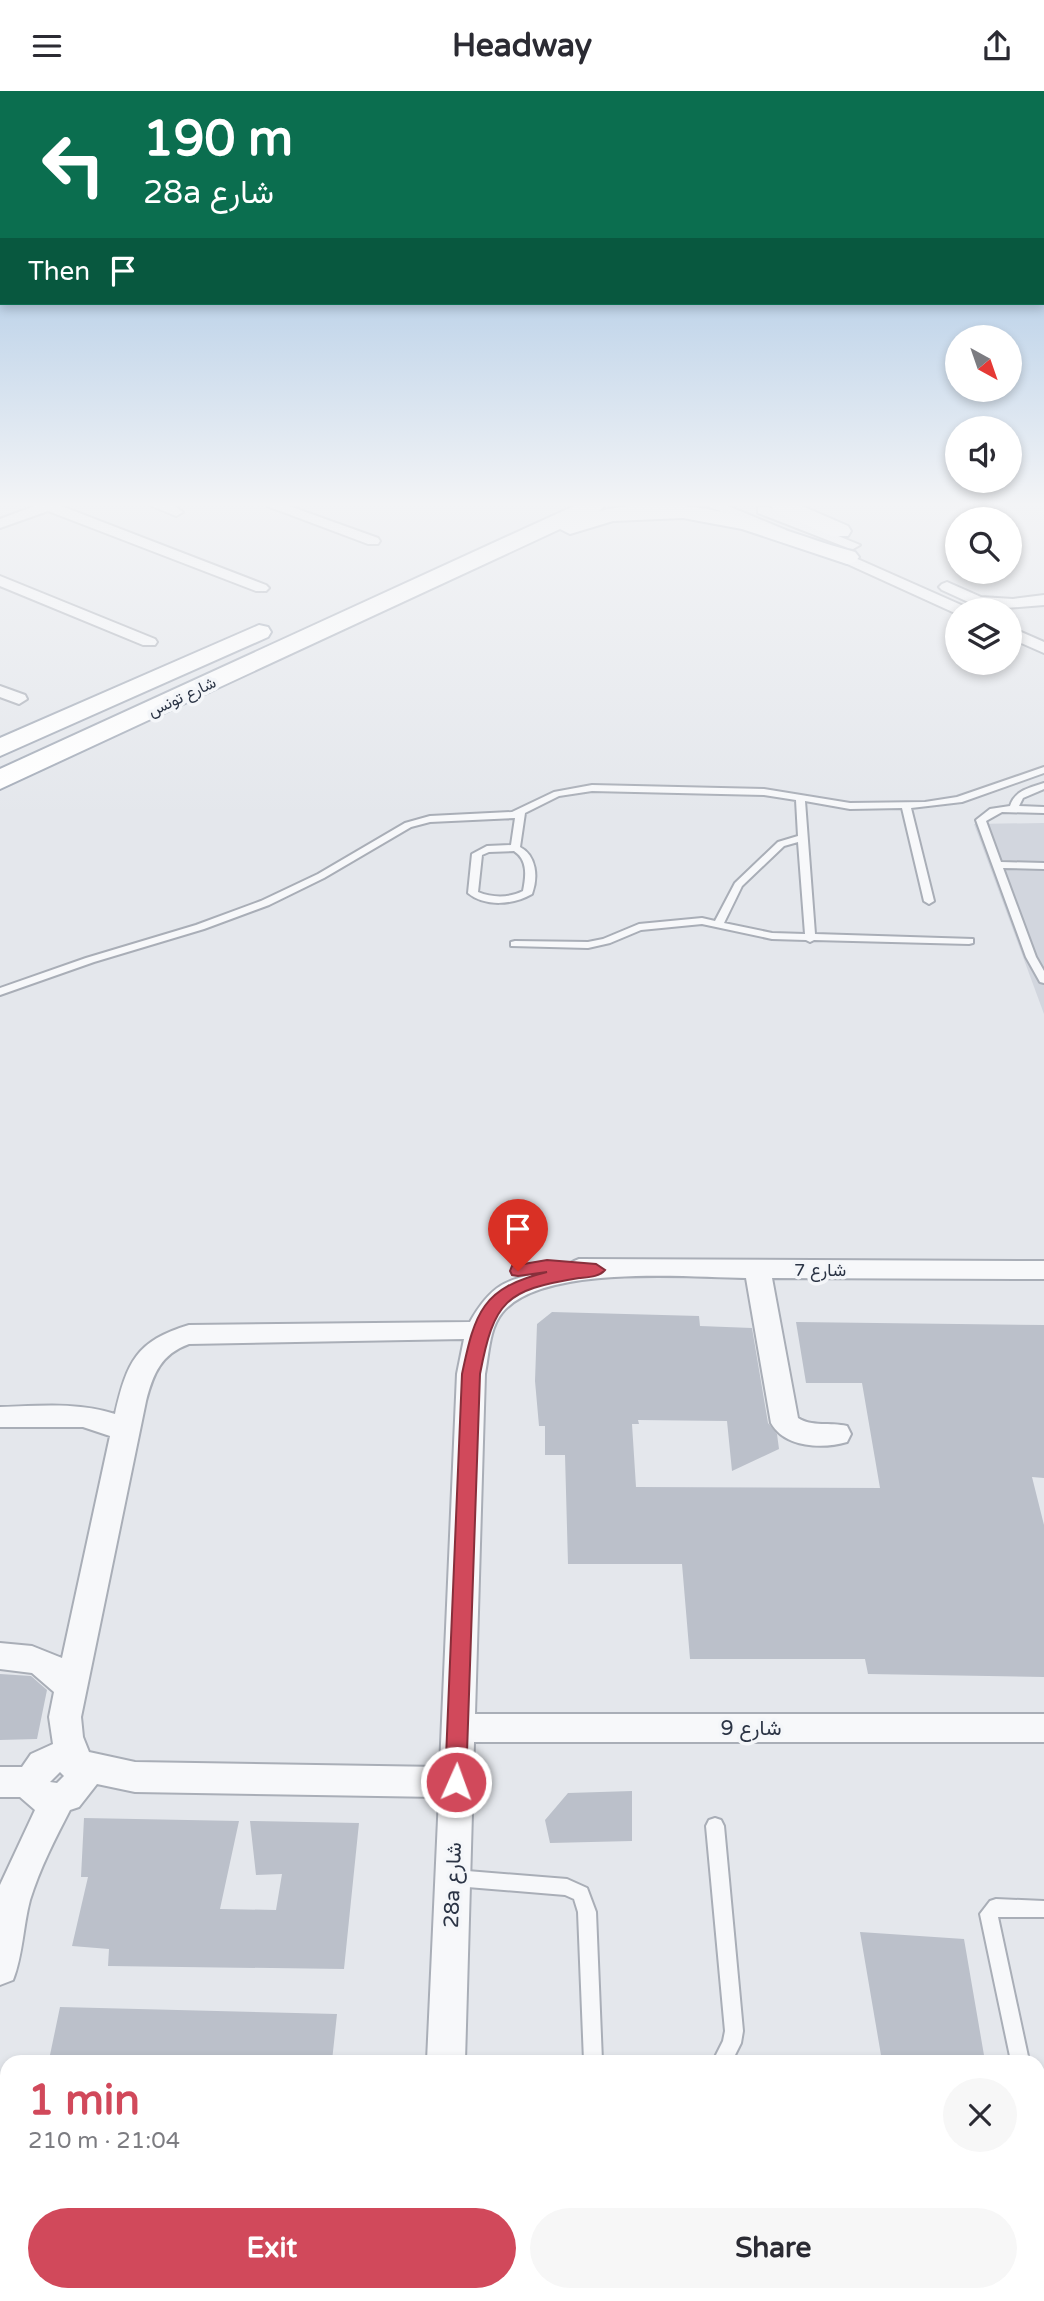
<!DOCTYPE html>
<html lang="en">
<head>
<meta charset="utf-8">
<style>
  body { margin:0; font-family:"Varela Round",Vazirmatn,sans-serif; background:#f7f7f7; color:#2b2b33; height:100vh; display:flex; flex-direction:column; font-size:26px; white-space:nowrap }
  * { box-sizing:border-box; margin:0 }
  p { font-size:23px; color:#7c7c81 }
  .icon { flex:none; width:38px; height:38px; fill:none; stroke:currentColor; stroke-width:2; stroke-linecap:round; stroke-linejoin:round }
  .map { position:relative; flex:1; overflow:hidden }
  .sheet { position:absolute; left:0px; top:1964px; width:1045px; height:247px; display:flex; flex-direction:column; background:#fff; border-radius:21px 21px 0 0; box-shadow:0 4px 10px #0003 }
  .sheet>* { flex:none }
  .hud { position:absolute; left:0px; top:0px; width:1045px; height:214px; box-shadow:0 4px 10px #0003; background:#0b6e4f; color:#fff; overflow:hidden }
  .needle { width:46px; rotate:140deg }
  .fabs { position:absolute; left:945px; top:234px; display:grid; gap:14px }
  .fabs a { display:grid; place-items:center; width:77px; height:77px; border-radius:50%; background:#fff; box-shadow:0 4px 10px #0003; font-size:35px }
  .pin { position:absolute; display:grid; place-items:center; width:60px; height:60px; color:#fff; margin:-72px -30px; border-radius:50% 50% 50% 0; rotate:-45deg; box-shadow:0 0 7px #0007 }
  .pin .icon { rotate:45deg }
  .me { position:absolute; width:77px; margin:-38px; rotate:2deg; stroke-linejoin:round; filter:drop-shadow(0 0 5px #0008) }
  .turn { display:flex; align-items:center; gap:24px; height:147px; padding:0 28px; font-size:32px }
  .turn .icon { width:91px; height:91px; stroke-width:2.5 }
  .turn b { display:block; font-size:49px; line-height:60px }
  .then { display:flex; align-items:center; height:66px; padding:0 28px; background:#0003; gap:14px; font-size:26px }
  .round { display:grid; place-items:center; flex:none; width:74px; height:74px; border-radius:37px; background:#f7f7f7 }
  .overview { display:flex; align-items:center; justify-content:space-between; height:119px; padding:0 28px }
  h1 { font-size:42px; font-weight:700; line-height:52px; color:#d1495b }
  .primary-button { display:flex; gap:14px; margin-top:auto; padding:14px 28px }
  .primary-button a { flex:1; height:80px; border-radius:42px; background:#d1495b; color:#fff; font-size:28px; font-weight:700; line-height:80px; text-align:center }
  .primary-button a+a { background:#f7f7f7; color:#2b2b33 }
  header { display:flex; justify-content:space-between; align-items:center; height:91px; padding:0 28px; background:#fff; font-size:32px; font-weight:700 }
  .map>svg:first-child { display:block }
  .built { fill:#d2d6de }
  .building { fill:#bbc0ca }
  .lines { fill:none; stroke-linecap:round; stroke-linejoin:round }
  .service-casing { stroke:#a9aeb7; stroke-width:4 }
  .minor-casing { stroke:#a9aeb7; stroke-width:4 }
  .primary-casing { stroke:#a3abb8; stroke-width:4 }
  .service { fill:#f7f8fa; fill-rule:evenodd }
  .minor { fill:#f7f8fa; fill-rule:evenodd }
  .primary { fill:#fff; fill-rule:evenodd }
  .route { fill:#d1495b; stroke:#882f3b; stroke-width:2 }
  .labels { text-anchor:middle; dominant-baseline:central; stroke-width:7; stroke-linejoin:round; paint-order:stroke }
  .far-street-label { font-size:16px; fill:#2b3445; stroke:#f4f6f9 }
  .street-label { font-size:18px; fill:#2b3445; stroke:#f4f6f9 }
  .near-street-label { font-size:21px; fill:#2b3445; stroke:#f4f6f9 }
</style>
</head>
<body>
<header><svg class="icon" aria-label="menu" viewBox="0 0 24 24"><path d="M4 6h16M4 12h16M4 18h16"/></svg>Headway<svg class="icon" aria-label="share" viewBox="0 0 24 24"><path d="M12 15V3M7 8l5-5 5 5M5 13v7h14v-7"/></svg></header>
<div class="map">
<svg width="1044" height="2210" viewBox="0 0 1044 2210">
  <rect width="100%" height="100%" fill="#e4e7ec"/>
  <path class="built" d="M1044 732V923L974 733Z"/>
  <path class="building" d="M552 1221 699 1225 700 1235 752 1237 768 1332 777 1343 779 1358 732 1380 727 1330 638 1329 639 1333H632L636 1396 880 1397 862 1292H806L796 1231 1044 1234V1387L1032 1386 1044 1434V1586L868 1583 865 1568H690L682 1473H568L565 1364H545V1335H539L535 1290 537 1233Z
    M0 1583 31 1585 47 1599 37 1648 0 1649Z
    M632 1700V1750L550 1752 545 1729 568 1702Z
    M84 1727 239 1730 220 1818 276 1819 282 1783 256 1784 250 1730 359 1732 344 1878 108 1875 109 1858 72 1855 88 1786H81Z
    M860 1841 964 1848 985 1970H882Z
    M60 1916 337 1923 332 1970H227L228 1968 50 1964Z"/>
  <g class="lines">
    <g class="service-casing">
      <path id="service" d="M1044 676V682L962 711 911 717 934 810 929 813 924 810 902 717 850 718 805 710 815 843 973 848V852L969 853 814 849 810 851 806 849 772 848 702 833 641 839 610 852 588 857 511 855V851L515 850 588 851 603 848 639 833 702 827 715 830 735 792 778 751 798 745 796 709 764 704 592 700 559 705 525 722 520 756C537 765 538 787 532 803 513 814 485 816 468 802L472 763 487 755 511 754 515 727 430 731 411 736 324 787 269 814 204 838 94 871 0 904V897L86 867 196 834 261 810 318 783 405 732 430 725 512 721 554 701 592 694 764 698 850 712 925 711 957 706ZM798 751 805 843 772 842 724 832 742 795 784 755ZM514 760C528 769 526 785 523 800 509 807 493 807 478 801L482 764 489 761Z
        M1044 692V698L1023 707 1019 715 1044 716V722L1002 721 986 730 1001 771 1044 772V778L1003 777 1036 866 1044 880V892L1040 891 1026 866 976 729 990 718 1010 715C1015 699 1030 697 1044 692Z
        M715 1727 721 1729 724 1735 743 1940 741 1952 732 1970H713L723 1950 725 1940 706 1735 709 1729Z
        M455 1779 567 1788 587 1797 596 1821 602 1970H584L578 1821 574 1808 565 1804 455 1795 449 1793 446 1787 449 1781Z
        M996 1808 1044 1810V1826H998L1029 1970H1011L980 1823 990 1810Z
        M1038 1979 1044 1982V2003L1038 2000Z"/>
    </g>
    <g class="minor-casing">
      <path id="minor" d="M35 415H61L266 494 269 497 266 500H256L48 420 0 437V428Z
        M152 415H174L183 421 176 425Z
        M267 415H289L378 447 380 450 378 453H368Z
        M707 415H728L786 439 784 442H774Z
        M758 416H768L860 454 853 458 848 457 758 422Z
        M826 454 968 517 971 520H957V523L821 461 819 458Z
        M0 485 155 548 157 551 155 554H143L0 495Z
        M947 491 981 506 1013 508 1044 504V514L1006 517 1009 520H988L942 499 939 496 942 493Z
        M1010 536 1044 551V562L1010 547Z
        M0 595 25 604 27 608 19 613 0 606Z
        M579 1168 1044 1170V1188L772 1187 798 1327C811 1336 831 1331 847 1335L851 1343 847 1351C823 1358 785 1357 771 1332L746 1187C688 1186 541 1173 502 1222 489 1238 489 1263 485 1283L475 1623H1044V1651H474L465 1970H427L439 1706 135 1701 97 1693 79 1716 70 1719C55 1748 40 1777 30 1809 23 1835 23 1864 13 1889L0 1894V1794L35 1719 20 1706H0V1676H22L31 1663 53 1653 49 1626 54 1601 32 1582 0 1578V1552L32 1555 62 1567 110 1345 83 1336H0V1316C39 1315 78 1311 115 1323 127 1271 136 1250 189 1234L470 1231C498 1181 518 1190 565 1175 569 1173 573 1170 579 1168ZM464 1248 457 1283 440 1676 135 1671 89 1661 83 1646 81 1626 146 1310C153 1283 161 1263 189 1253ZM60 1681 64 1685 57 1692 50 1691Z
        M1038 2019H1044V2057H1038Z
        M416 2203H458V2210H416Z
        M989 2203H1031L1032 2210H990Z"/>
    </g>
    <g class="primary-casing">
      <path id="primary" d="M574 415H604L599 420C698 398 765 436 855 461L859 466 855 471 847 473 742 438 683 427 613 430 570 443 560 438 0 698V678Z
        M771 415H802L848 435 851 440 848 445H832L774 420Z
        M259 534 268 536 271 541 268 546 0 665V647Z"/>
    </g>
    <use href="#service" class="service"/>
    <use href="#minor" class="minor"/>
    <use href="#primary" class="primary"/>
  </g>
  <linearGradient id="sky" x2="0" y2="1"><stop stop-color="#8bb4dd"/><stop offset="0.57" stop-color="#f3f4f6"/><stop offset="1" stop-color="#f3f4f6" stop-opacity="0"/></linearGradient>
  <rect width="1044" height="725" fill="url(#sky)"/>
  <path class="route" d="M547 1169 596 1173 605 1179C599 1186 589 1186 579 1187 505 1199 494 1210 480 1283L466 1691 463 1698 456 1701 448 1698 445 1691 462 1283C475 1221 482 1197 547 1181L518 1185 512 1184 510 1180 512 1175Z"/>
  <g class="labels">
    <g class="far-street-label">
      <text transform="translate(182 606) rotate(-25)">شارع تونس</text>
    </g>
    <g class="street-label">
      <text x="820" y="1179">شارع 7</text>
    </g>
    <g class="near-street-label">
      <text x="751" y="1637">شارع 9</text>
      <text transform="translate(453 1794) rotate(-88)">28a شارع</text>
    </g>
  </g>
</svg>
<div class="fabs">
<a><svg class="needle" viewBox="-14 -14 28 28"><path d="M0-13l5 13h-10z" fill="#e53935"/><path d="M0 13l5-13h-10z" fill="#7c7c81"/></svg></a>
<a><svg class="icon" aria-label="sound" viewBox="0 0 24 24"><path d="M4 9h4l5-4v14l-5-4H4zM17 9q2 3 0 6"/></svg></a>
<a><svg class="icon" aria-label="search" viewBox="0 0 24 24"><circle cx="10" cy="10" r="6"/><path d="M15 15l6 6"/></svg></a>
<a><svg class="icon" aria-label="layers" viewBox="0 0 24 24"><path d="M12 4l9 5-9 5-9-5zM3 14l9 5 9-5"/></svg></a>
</div>
<div class="pin" style="left:518px;top:1180px;background:#d93025"><svg class="icon" aria-label="arrive" viewBox="0 0 24 24"><path d="M6 21V4h12l-3 4 3 4H6"/></svg></div>
<svg class="me" style="left:456px;top:1691px" viewBox="-20 -20 40 40"><circle r="17" fill="#d1495b" stroke="#fff" stroke-width="3"/><path d="M0-11L8 9 0 5-8 9z" fill="#fff"/></svg>
<div class="hud">
<div class="turn"><svg class="icon" aria-label="left" viewBox="0 0 24 24"><path d="M17 20v-9H6M10 6l-5 5 5 5"/></svg><div><b>190 m</b>28a شارع</div></div>
<div class="then">Then<svg class="icon" aria-label="arrive" viewBox="0 0 24 24"><path d="M6 21V4h12l-3 4 3 4H6"/></svg></div>
</div>
<section class="sheet">
<div class="overview"><div><h1>1 min</h1><p>210 m · 21:04</p></div><a class="round"><svg class="icon" aria-label="close" viewBox="0 0 24 24"><path d="M6 6l12 12M18 6L6 18"/></svg></a></div>
<div class="primary-button"><a>Exit</a><a>Share</a></div>
</section>
</div>
</body>
</html>
